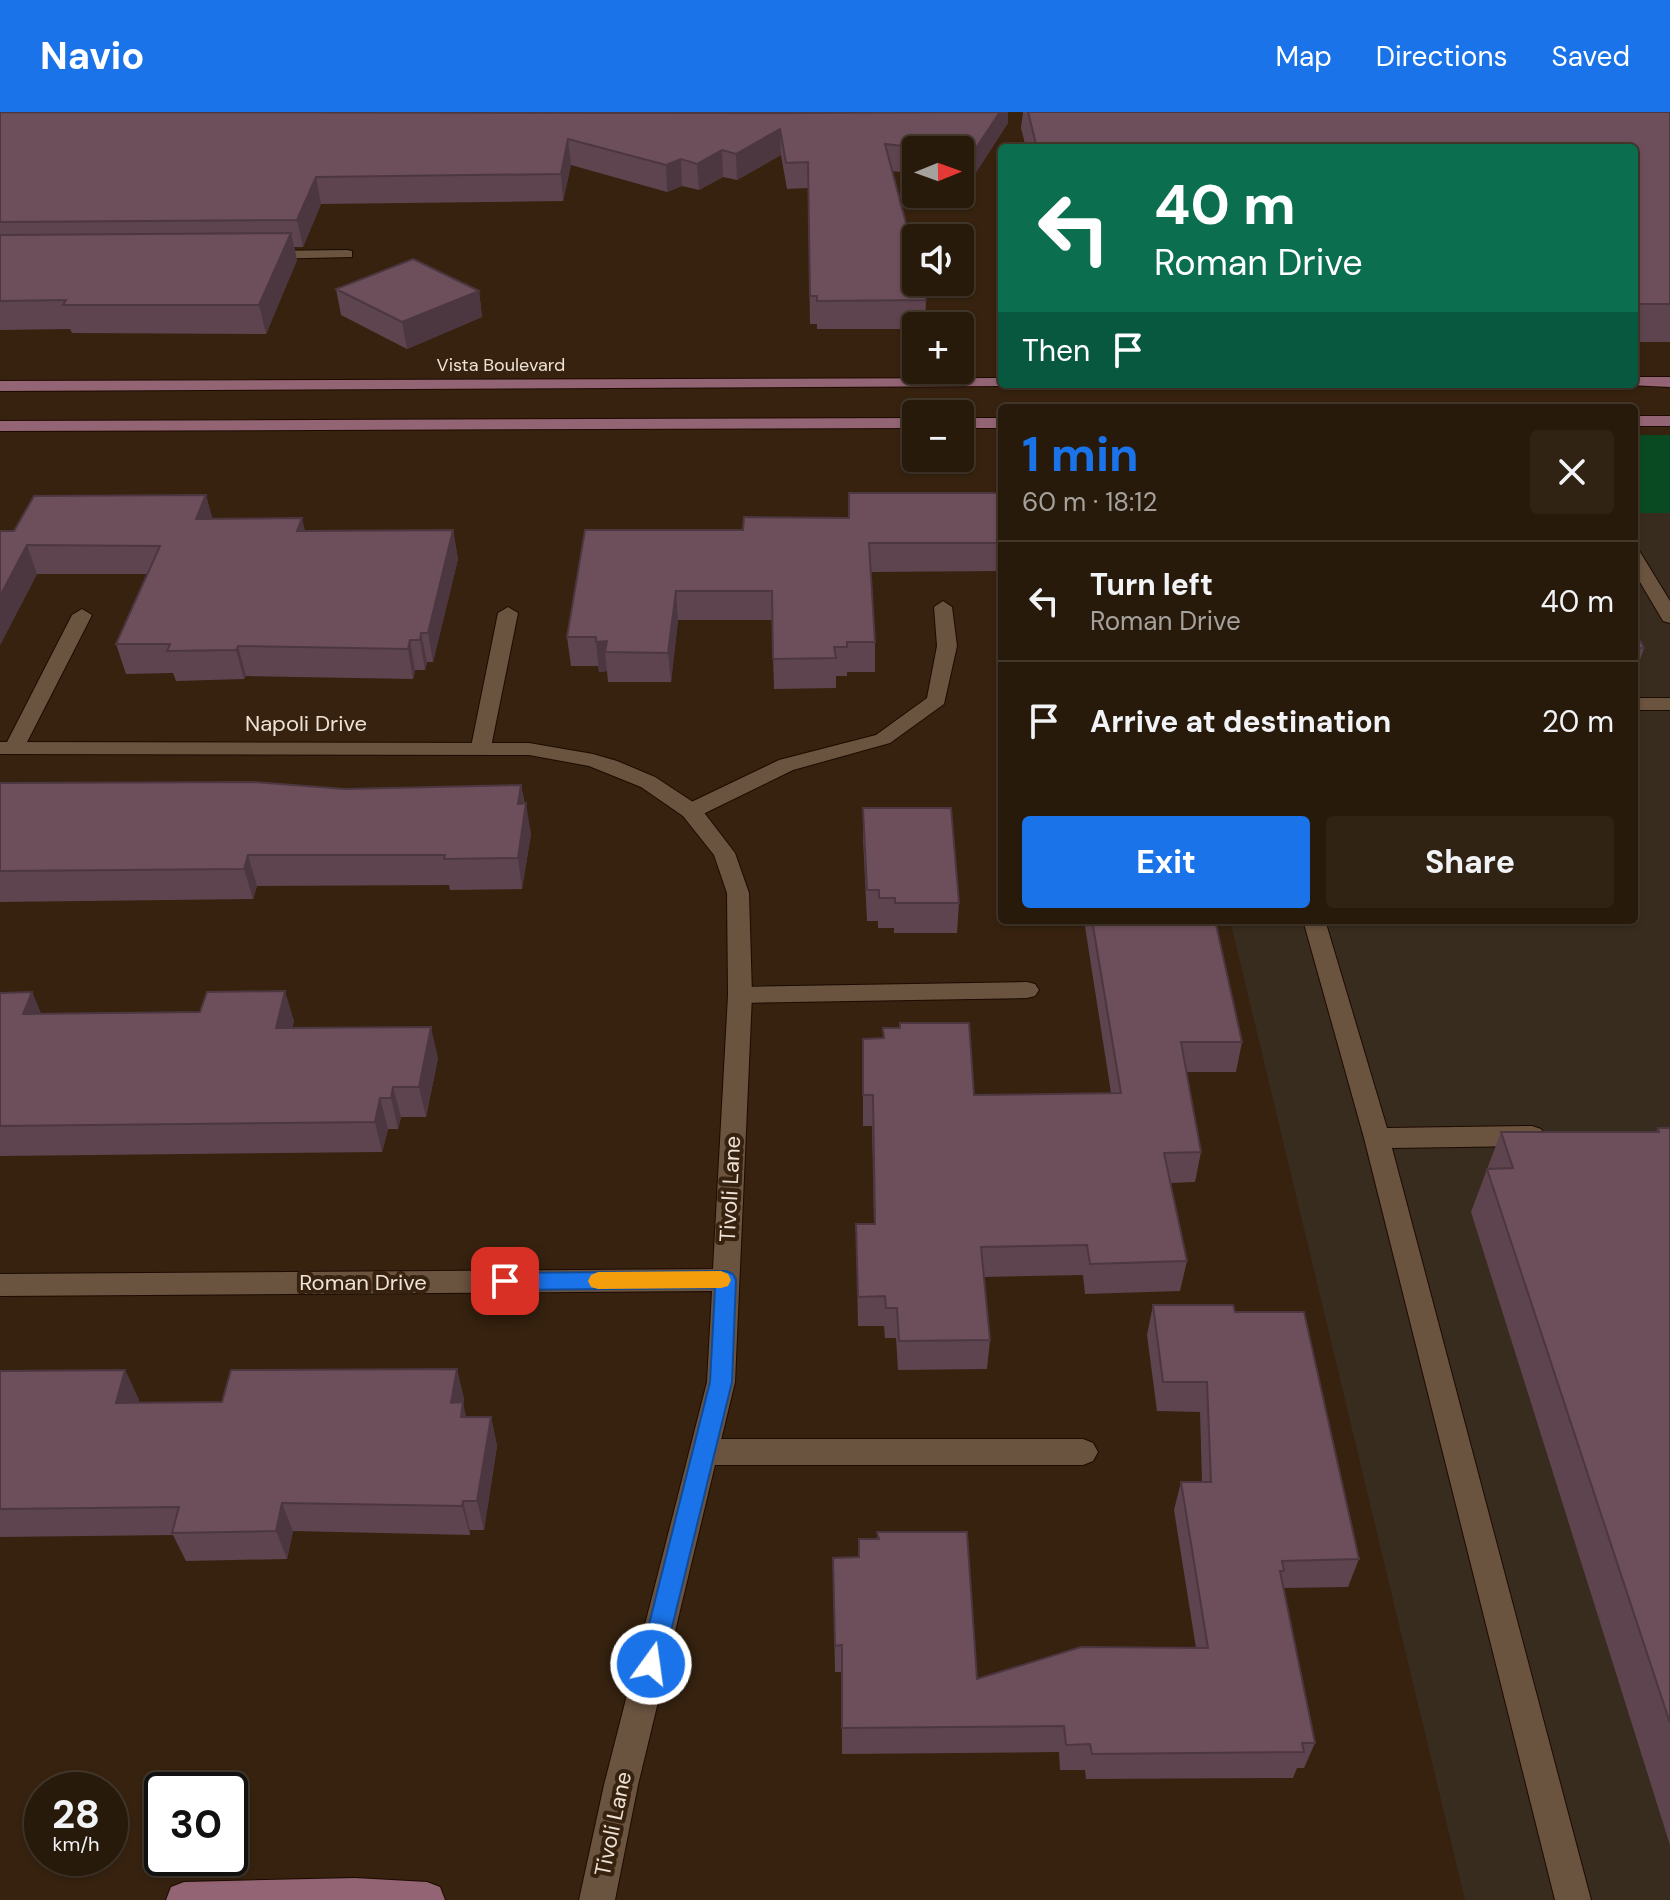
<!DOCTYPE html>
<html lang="en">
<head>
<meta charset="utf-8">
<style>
  body { margin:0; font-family:"DM Sans",sans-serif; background:#302314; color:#f1f3f6; height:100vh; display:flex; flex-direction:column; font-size:30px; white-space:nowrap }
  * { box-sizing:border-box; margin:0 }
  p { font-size:26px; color:#a5a19d }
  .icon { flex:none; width:44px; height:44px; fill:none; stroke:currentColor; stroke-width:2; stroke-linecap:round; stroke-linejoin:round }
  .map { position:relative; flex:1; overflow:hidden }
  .details { position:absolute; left:998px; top:292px; width:640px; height:520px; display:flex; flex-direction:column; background:#281a0b; border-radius:8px; box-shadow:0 2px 6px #0004,0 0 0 2px #44382c }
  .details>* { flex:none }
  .hud { position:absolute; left:998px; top:32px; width:640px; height:244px; border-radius:8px; box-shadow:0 2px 6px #0004,0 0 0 2px #44382c; background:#0b6e4f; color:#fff; overflow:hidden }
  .needle { width:52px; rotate:89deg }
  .buttons { position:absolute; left:902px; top:24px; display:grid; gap:16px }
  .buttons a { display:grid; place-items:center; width:72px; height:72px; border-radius:8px; background:#281a0b; box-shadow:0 2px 6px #0004,0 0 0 2px #44382c; font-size:40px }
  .speed { position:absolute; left:24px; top:1660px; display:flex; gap:16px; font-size:40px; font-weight:700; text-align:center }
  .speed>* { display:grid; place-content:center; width:104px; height:104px; border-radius:50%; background:#281a0b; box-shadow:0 2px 6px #0004,0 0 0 2px #44382c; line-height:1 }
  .speed small { font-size:20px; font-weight:400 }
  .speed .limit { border:4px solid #111; border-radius:12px; background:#fff; color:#111 }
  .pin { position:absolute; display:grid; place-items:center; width:68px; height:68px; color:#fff; margin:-34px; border-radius:16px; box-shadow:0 4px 12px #0006 }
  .me { position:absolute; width:88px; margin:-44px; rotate:14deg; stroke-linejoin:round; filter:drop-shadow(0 0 6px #0008) }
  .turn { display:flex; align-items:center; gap:28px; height:168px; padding:0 24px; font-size:36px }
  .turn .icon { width:104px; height:104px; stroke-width:2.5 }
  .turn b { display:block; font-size:56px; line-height:68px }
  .then { display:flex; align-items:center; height:76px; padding:0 24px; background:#0003; gap:16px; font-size:30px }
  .round { display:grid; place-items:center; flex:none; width:84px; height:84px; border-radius:8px; background:#302314 }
  .head { display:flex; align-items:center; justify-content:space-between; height:136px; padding:0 24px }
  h1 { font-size:48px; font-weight:700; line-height:60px; color:#1a73e8 }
  .action { display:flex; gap:16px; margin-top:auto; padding:16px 24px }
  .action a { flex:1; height:92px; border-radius:8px; background:#1a73e8; color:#fff; font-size:32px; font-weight:700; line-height:92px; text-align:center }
  .action a+a { background:#302314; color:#f1f3f6 }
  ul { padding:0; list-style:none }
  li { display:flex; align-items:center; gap:24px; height:120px; padding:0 24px; border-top:2px solid #44382c }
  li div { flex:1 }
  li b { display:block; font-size:30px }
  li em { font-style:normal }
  header { display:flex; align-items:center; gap:48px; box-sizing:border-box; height:112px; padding:0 40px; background:#1a73e8; color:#fff }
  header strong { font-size:38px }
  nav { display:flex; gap:44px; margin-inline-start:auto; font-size:28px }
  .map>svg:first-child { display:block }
  .commercial { fill:#382c1e }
  .green { fill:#094a23 }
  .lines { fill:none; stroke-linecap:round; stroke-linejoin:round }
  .lane-casing { stroke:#1d0b00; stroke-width:2 }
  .street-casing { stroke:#1d0b00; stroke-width:2 }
  .secondary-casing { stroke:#1d0b00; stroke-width:2 }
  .lane { fill:#6a533f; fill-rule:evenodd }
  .street { fill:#6a533f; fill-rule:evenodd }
  .secondary { fill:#936474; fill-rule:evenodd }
  .wall { fill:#5e444e }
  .shaded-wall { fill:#4c3740 }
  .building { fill:#6d4f5b; stroke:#4c3740; stroke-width:2 }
  .route { fill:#1a73e8; stroke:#114b97; stroke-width:2 }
  .slow { fill:#f59e0b }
  .labels { text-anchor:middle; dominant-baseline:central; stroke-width:8; stroke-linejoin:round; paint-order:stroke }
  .far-street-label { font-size:18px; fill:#eee1d5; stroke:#36220f }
  .street-label { font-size:22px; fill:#eee1d5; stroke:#36220f }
</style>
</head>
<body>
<header>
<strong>Navio</strong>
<nav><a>Map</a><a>Directions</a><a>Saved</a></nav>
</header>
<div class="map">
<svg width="1670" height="1788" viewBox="0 0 1670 1788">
  <rect width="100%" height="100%" fill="#36220f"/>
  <path class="commercial" d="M1634 401H1670V1788H1465L1230 808H1634Z"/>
  <path class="green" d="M1634 323H1670V401H1634Z"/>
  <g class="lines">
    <g class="lane-casing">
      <path id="lane" d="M1634 439 1640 440 1670 489V511L1663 509 1634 460Z
        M943 489 952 495 957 534 944 592 890 631 793 658 699 704H683L680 699 683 694 779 648 876 623 927 586 937 534 934 495Z
        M508 495 518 501 491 635 481 641 471 635 498 501Z
        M82 497 92 503 24 636 14 642 7 640 4 636 72 503Z
        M1634 586H1670V598H1634Z
        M1303 808H1325L1387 1016 1532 1014 1541 1017 1545 1024 1541 1031 1532 1034 1392 1036 1591 1788H1555L1364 1026Z
        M1027 870 1035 872 1039 878 1035 884 1027 886 740 891 732 889 728 883 732 877 740 875Z
        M705 1327H1083L1093 1331 1098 1340 1093 1349 1083 1353H705L695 1349 690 1340 695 1331Z"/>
    </g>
    <g class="street-casing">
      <path id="street" d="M347 138 352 139V145L262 147 255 143 262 139Z
        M0 630 529 631 593 642 617 649 655 665 699 694 735 741 749 781 752 883 735 1270 638 1673 615 1788H579L604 1673 707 1270 712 1179 0 1184V1162L713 1157 728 883 727 781 714 743 683 704 641 675 589 654 529 643 0 642Z"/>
    </g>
    <g class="secondary-casing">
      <path id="secondary" d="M1634 265H1670V275L1628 273 1634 272Z
        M1002 266V272H1009L1008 274 0 279V269Z
        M1634 304H1670V314H1634Z
        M916 306V316L0 319V309Z
        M960 306H1002V316H960Z
        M355 1766 427 1770 440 1775 445 1788H166L171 1775 184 1770Z"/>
    </g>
    <use href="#lane" class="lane"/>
    <use href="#street" class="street"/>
    <use href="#secondary" class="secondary"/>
  </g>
  <path class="wall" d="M0 0H1008V11L971 68 960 67V38H916V62L892 59 926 188 925 214H916V217H817V212H810L808 76 787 77 781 43 737 68 723 65 699 78 682 74 667 80 571 53 563 89 321 92 303 135H294L297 148 266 222 72 221 70 217 0 218Z
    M1023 0H1670V230H1634V36H1026L1021 16Z
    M336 177 479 179 482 205 407 237 341 203Z
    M1002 381V461V459L871 460 875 530V560H847V564H836V576L774 577 772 508H678L671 570H608L607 559 599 560 598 554H571L567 525 743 418 848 406Z
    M206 383 212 406 305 419 453 418 458 447 433 550H427L425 558H415L413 567 246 564 244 567 176 569 173 561 126 562 116 532 147 462H37L0 533V419H14Z
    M1634 517 1644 536 1639 551H1634Z
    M0 671 345 677 521 673 531 722 522 777 450 778 449 773 257 774 253 787 0 790Z
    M863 696 959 791 957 821H894V816H878V809H867L863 726Z
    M1084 808H1215L1242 930 1236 960H1186L1201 1040 1195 1070 1170 1071 1187 1149 1180 1179 1085 1182 1083 1163 984 1165 990 1228 987 1257 898 1258 896 1226H885L884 1214H858L856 1112H874L872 1014H863V927L883 926V916L974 983 1111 981Z
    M32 880 41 902 294 909 292 916 438 946 426 1005H401L398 1017H388L382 1040 0 1044V881Z
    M1658 1016H1670V1733L1471 1100 1501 1020H1656Z
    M1153 1193 1235 1200 1359 1447 1348 1475 1284 1476 1315 1631 1304 1656H1297L1293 1666 1086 1667 1085 1658H1060L1059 1640 842 1642V1560H835L833 1446 858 1445 859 1427H877V1420L977 1567 1196 1536 1174 1398 1181 1370H1202L1200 1300 1157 1299 1147 1223Z
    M125 1258 139 1288 138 1291 464 1286 463 1292 466 1305H491L497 1334 484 1418H470V1423L293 1419 287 1447 186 1449 173 1423 0 1425V1259Z"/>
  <path class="shaded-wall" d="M1000 0H1008V11L971 68 972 42Z
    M780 17 781 43 737 68 736 42Z
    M568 27 571 53 563 89 561 62Z
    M722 38 723 65 699 78 697 52Z
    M681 47 682 74 667 80 666 53Z
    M316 65 321 92 303 135 297 108Z
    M291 121 297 148 266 222 259 193Z
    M479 179 482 205 407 237 402 210Z
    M206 383 214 412 196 407Z
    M302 406 309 435 297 419Z
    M453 418 458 447 433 550 428 521Z
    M27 433 37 462 0 533V484Z
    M676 479 678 508 671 570 668 541Z
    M421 521 427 550 425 558 420 528Z
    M410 528 415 558 413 567 408 537Z
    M607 529 605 540 607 559 599 560 596 530Z
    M238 534 246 564 244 567 236 538Z
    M521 673 525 699 526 691 531 722 522 777 518 746V692Z
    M248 743 257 774 253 787 244 757Z
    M285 879 294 909 285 947 276 916Z
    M32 880 45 911 23 902Z
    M431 915 438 946 426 1005 419 975Z
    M393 975 401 1005 398 1017 391 986Z
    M380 986 388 1017 382 1040 375 1010Z
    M457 1257 464 1286 463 1292 470 1319 451 1291Z
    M125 1258 139 1288 130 1320 116 1291Z
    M491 1305 497 1334 484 1418 477 1389Z
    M463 1389 470 1418V1423L462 1394Z
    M282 1391 293 1419 287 1447 276 1419Z"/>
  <path class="building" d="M0 0 789 1 1000 0 972 42 960 41V38H938L885 32 916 149V170H921L926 188 817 189V184H810L808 50 786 51 780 17 736 42 722 38 697 52 681 47 666 53 568 27 561 62 316 65 297 108 0 110Z
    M1028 0H1670V192H1634V36H1037Z
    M291 121 259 193H63L66 188 0 189V123Z
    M413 147 479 179 402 210 336 177Z
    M849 381H1002V431H869L875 530H847V535H834L836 546 773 547 772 479H676L668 541 605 540 607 529 596 530V525H567L585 418H743L744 405 849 406Z
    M206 383 196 407 302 406 297 419 453 418 428 521H421L420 528H410L408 537 238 534 236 538 167 539 170 532H116L160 434 27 433 0 484V419H14L34 384Z
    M1634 517 1644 536H1634Z
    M254 670 345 677 521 673 518 692 526 691 518 746 444 747 445 743H248L244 757 0 759V671Z
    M863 696H951L959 791H895V786H879V778H867Z
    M1092 808H1215L1242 930H1181L1201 1040 1164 1041 1187 1149 1090 1152 1087 1133 981 1135 990 1228 899 1229 897 1196H886L885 1184 858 1185 856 1112H875L873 983H863V927L884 926 883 916H900V911H969L974 983 1121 981Z
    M285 879 276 916 431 915 419 975H393L391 986H380L375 1010 0 1014V881L32 880 23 902 200 900 207 880Z
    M1658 1016H1670V1611L1487 1057 1513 1056 1501 1020H1659Z
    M1153 1193H1233L1235 1200H1304L1359 1447 1282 1449 1284 1459H1280L1315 1631H1302L1304 1640 1092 1642 1090 1632 1066 1633 1064 1614 842 1616V1533L835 1534 833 1446 859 1445V1427H879L877 1420H967L977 1567 1081 1535 1208 1536 1181 1370H1211L1207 1270H1163Z
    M457 1257 451 1291 463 1290 461 1305H491L477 1389H463L462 1394 282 1391 276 1419 172 1421 179 1395 0 1397V1259L125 1258 116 1291 222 1290 231 1258Z"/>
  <path class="route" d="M726 1159 733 1162 736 1168 732 1270 663 1552 660 1560 651 1564 643 1560 639 1552 710 1270 715 1176 505 1178 497 1175 494 1169 497 1163 505 1161Z"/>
  <path class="slow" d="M721 1159 728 1162 731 1168 728 1174 721 1176 598 1177 591 1175 588 1169 591 1163 598 1160Z"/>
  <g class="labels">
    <g class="far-street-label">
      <text x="501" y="253">Vista Boulevard</text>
    </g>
    <g class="street-label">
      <text x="306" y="611">Napoli Drive</text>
      <text transform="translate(730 1077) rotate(-87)">Tivoli Lane</text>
      <text x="363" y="1170">Roman Drive</text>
      <text transform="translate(613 1712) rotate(-78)">Tivoli Lane</text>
    </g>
  </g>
</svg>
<div class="buttons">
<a><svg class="needle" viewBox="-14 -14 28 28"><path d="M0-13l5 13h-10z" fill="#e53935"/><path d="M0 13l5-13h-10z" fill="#a5a19d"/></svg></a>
<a><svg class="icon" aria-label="sound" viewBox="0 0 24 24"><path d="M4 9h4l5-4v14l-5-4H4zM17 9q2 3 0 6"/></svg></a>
<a>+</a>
<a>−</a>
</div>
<div class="speed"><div>28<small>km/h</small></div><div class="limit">30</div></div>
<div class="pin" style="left:505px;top:1169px;background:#d93025"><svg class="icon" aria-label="arrive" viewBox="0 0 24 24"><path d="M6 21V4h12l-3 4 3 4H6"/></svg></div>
<svg class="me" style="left:651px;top:1552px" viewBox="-20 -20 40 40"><circle r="17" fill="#1a73e8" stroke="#fff" stroke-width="3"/><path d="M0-11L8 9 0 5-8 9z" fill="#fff"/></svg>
<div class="hud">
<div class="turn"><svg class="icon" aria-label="left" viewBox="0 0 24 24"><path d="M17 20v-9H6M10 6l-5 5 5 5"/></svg><div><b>40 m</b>Roman Drive</div></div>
<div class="then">Then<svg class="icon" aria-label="arrive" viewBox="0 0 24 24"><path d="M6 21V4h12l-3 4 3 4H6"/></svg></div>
</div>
<section class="details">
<div class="head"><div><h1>1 min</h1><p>60 m · 18:12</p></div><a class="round"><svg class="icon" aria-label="close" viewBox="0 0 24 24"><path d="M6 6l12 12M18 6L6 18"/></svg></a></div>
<ul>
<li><svg class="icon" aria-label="left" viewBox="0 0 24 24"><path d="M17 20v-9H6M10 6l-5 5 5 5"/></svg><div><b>Turn left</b><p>Roman Drive</p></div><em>40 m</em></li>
<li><svg class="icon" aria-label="arrive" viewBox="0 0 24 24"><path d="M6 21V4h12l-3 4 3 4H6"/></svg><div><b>Arrive at destination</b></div><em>20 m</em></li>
</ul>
<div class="action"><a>Exit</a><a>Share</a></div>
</section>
</div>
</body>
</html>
